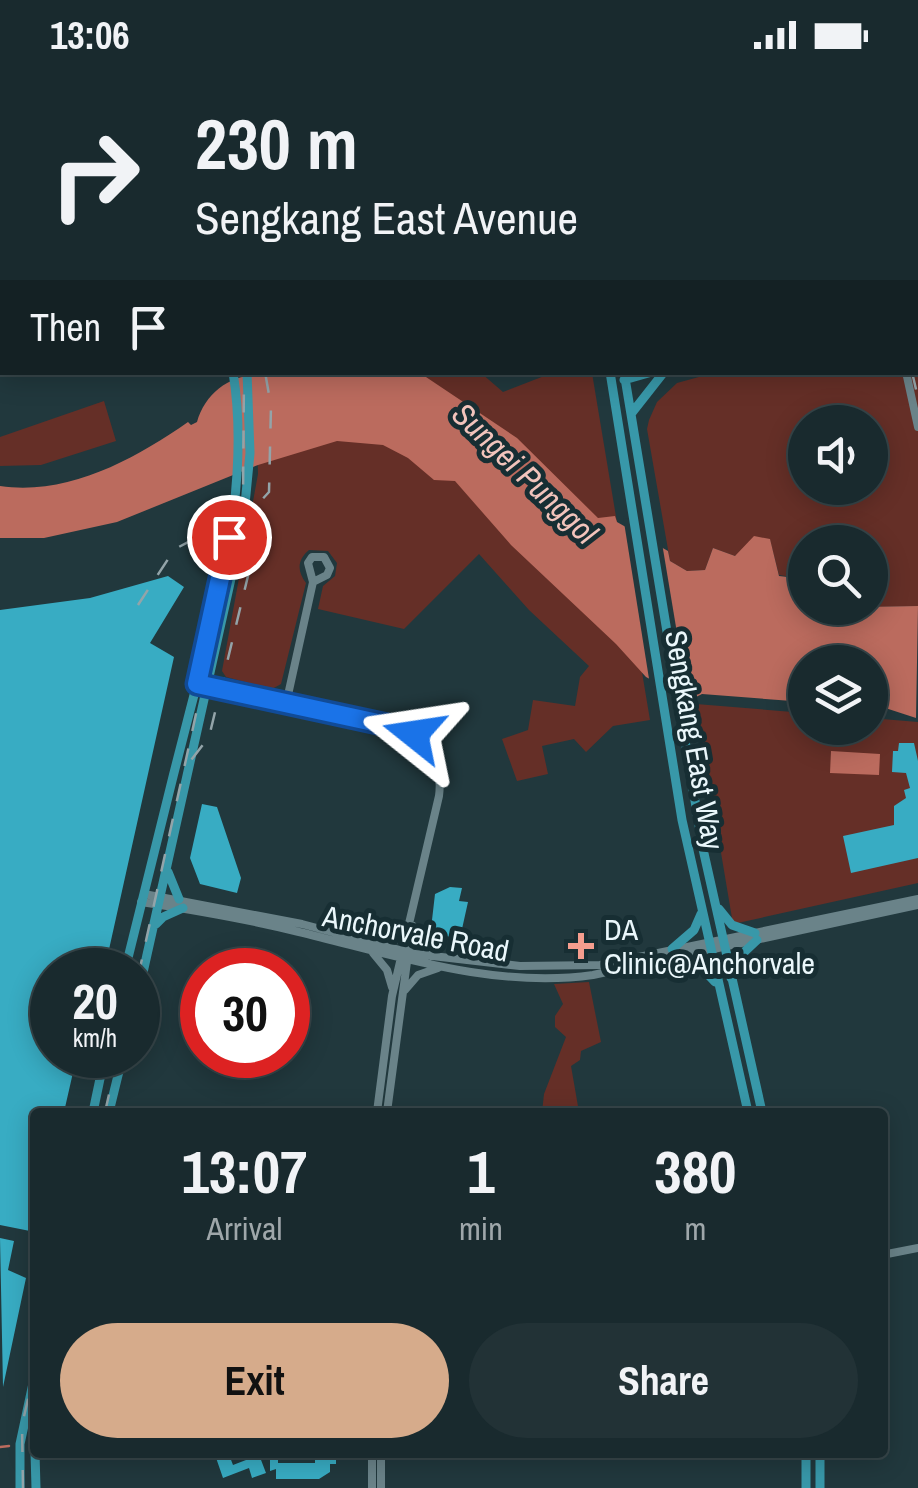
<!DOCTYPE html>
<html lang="en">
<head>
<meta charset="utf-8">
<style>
  body { margin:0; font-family:"Archivo Narrow",sans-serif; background:#223236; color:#f1f3f6; height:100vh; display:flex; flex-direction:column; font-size:38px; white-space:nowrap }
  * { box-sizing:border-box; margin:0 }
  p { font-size:32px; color:#9fa7aa }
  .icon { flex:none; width:55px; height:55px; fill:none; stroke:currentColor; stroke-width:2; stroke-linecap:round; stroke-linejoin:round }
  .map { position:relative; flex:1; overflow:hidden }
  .details { position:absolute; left:30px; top:1038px; width:858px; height:350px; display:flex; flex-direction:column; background:#192a2e; border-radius:10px; box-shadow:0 5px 25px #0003,0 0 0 2px #37464a }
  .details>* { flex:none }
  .top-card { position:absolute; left:0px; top:0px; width:920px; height:305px; box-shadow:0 5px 25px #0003,0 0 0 2px #37464a; background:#192a2e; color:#f1f3f6; overflow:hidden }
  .tools { position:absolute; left:788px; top:335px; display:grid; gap:20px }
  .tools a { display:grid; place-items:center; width:100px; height:100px; border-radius:50%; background:#192a2e; box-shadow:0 5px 25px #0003,0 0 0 2px #37464a; font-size:50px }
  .speed { position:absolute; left:30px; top:878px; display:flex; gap:20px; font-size:50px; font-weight:700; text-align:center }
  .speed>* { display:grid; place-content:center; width:130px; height:130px; border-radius:50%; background:#192a2e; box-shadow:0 5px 25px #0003,0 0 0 2px #37464a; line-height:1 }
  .speed small { font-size:25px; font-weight:400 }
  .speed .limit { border:15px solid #d22; background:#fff; color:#111 }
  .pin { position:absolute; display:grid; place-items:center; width:85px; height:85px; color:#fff; margin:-42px; border:5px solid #fff; border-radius:50%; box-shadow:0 2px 10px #0007 }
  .me { position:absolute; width:110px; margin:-55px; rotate:285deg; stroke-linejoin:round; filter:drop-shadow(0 0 8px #0008) }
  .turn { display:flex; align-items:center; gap:35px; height:210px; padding:0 30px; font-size:45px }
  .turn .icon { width:130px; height:130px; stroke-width:2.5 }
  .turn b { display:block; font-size:70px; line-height:85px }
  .then { display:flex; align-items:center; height:95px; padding:0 30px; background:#0003; gap:20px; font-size:38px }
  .eta { display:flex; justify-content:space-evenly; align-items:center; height:170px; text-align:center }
  .eta b { font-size:60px; font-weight:800; line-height:70px }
  .action { display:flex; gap:20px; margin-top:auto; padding:20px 30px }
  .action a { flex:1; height:115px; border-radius:60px; background:#d6ab8b; color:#111; font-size:40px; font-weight:800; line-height:115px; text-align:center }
  .action a+a { background:#223236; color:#f1f3f6 }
  .status { display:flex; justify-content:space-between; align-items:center; height:70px; padding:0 50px; background:#192a2e; direction:ltr }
  .status svg { height:28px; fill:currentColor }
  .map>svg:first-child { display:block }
  .green { fill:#652f27; fill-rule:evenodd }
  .water { fill:#bb6b5e }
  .pier { fill:#21383d }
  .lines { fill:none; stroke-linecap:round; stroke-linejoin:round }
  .stream { stroke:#bb6b5e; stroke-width:2.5 }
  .building { fill:#38acc3 }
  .minor { stroke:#6a8389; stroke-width:8 }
  .major { stroke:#3898a9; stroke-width:9 }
  .rail { stroke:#93a4a9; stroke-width:2.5; stroke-dasharray:18 18; stroke-linecap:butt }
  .route-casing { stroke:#114b97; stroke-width:25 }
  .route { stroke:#1a73e8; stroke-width:18 }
  .poi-dot { fill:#f59d8e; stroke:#172e33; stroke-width:4 }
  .labels { text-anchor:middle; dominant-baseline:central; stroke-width:10; stroke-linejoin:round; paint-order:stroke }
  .street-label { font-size:30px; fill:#eaf7fb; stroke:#172e33 }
  .poi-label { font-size:30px; fill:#eaf7fb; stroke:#172e33; text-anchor:start }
  .water-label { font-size:32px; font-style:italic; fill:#f2c4bc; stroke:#172e33 }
</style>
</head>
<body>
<div class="status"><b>13:06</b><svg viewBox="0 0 49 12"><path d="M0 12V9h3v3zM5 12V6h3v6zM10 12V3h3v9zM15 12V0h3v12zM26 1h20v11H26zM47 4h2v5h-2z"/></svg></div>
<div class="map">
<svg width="918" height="1418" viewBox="0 0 918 1418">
  <rect width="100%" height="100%" fill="#21383d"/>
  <path class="green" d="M918 278V536L870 537V472H805V509L779 505 770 470 735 486 713 478 705 500 687 501 670 491 647 359 649 350 657 332 677 313 717 302H918ZM805 352H870V418H805Z
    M255 303H481L503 322 552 303H592L650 650 613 656 586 682 574 669 542 676 548 704 517 711 502 669 528 660 533 630 575 636 580 607 589 596 529 540 479 484 404 559 318 539 323 516 335 506 337 493 328 481 309 480C297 490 297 501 306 513L281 614 272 619 226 607 222 601 258 404Z
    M104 331 116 371 41 395 0 396V367Z
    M696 634 805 643V658H870V648L918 652V813L733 854Z
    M589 912 601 972 581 981 580 990 571 996 579 1042H542L544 1024 566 967 555 957V946L563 934 554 914Z"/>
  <path class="water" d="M273 302 420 303 517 368 598 448 615 446 617 452 668 481 670 491 687 501 705 500 713 478 735 486 754 466 770 469 779 506 805 509V538L918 536 916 648 870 633V592H805V632L702 624 690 630 646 607 616 574 511 475 455 411 434 410 408 388 383 375 337 371 258 395 117 452 44 468H0V416C68 426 135 389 188 352L191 355 197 352C206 320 237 299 271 307Z
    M831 681 880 684 879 705 830 703Z"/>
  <path class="pier" d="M623 446 662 473 689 635 650 615Z"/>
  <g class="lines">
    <path class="stream" d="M0 1377 9 1376"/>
  </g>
  <path class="building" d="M168 506 184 517 150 573 174 587 106 893 103 900H52V985H77L64 1042H35V1162L0 1155V540L90 528Z
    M899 673H914L918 691V788L851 803 843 766 894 755V736L906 728 904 720 910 718 906 703 892 702 893 681H898Z
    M202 734 217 737 241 808 237 823 200 814 190 788Z
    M450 817 462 818 459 831 468 832 460 868 437 865 432 850 435 824Z
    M0 1168 14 1171 8 1200 26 1208 3 1317Z
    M214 1382H228L233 1395 246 1390 243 1382H258L266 1403 252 1408 249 1398 223 1408Z
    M315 1382H336V1394H330V1402L319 1409H276V1399L270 1401V1389H278V1393H315Z"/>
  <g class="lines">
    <path class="minor" d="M838 0 839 2
      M853 0V2
      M480 2 488 0
      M0 181H2
      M0 188H2
      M918 299V302
      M906 302 918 357
      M197 614 401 658C429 671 443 695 439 726L392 926 377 1042
      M286 634 313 512 308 493 312 487H324L330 498 327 505 313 512
      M144 824 302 854 415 884 520 896 600 895 918 829
      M141 832C194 840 247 849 299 862 395 885 494 919 593 905L918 835
      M413 856 431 886
      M379 873 398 869 406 860
      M373 883 387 900 392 917
      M405 920 418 905 438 898
      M387 1042 411 862
      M882 1185 918 1178
      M372 1418V1382
      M381 1418V1382"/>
    <path class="major" d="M59 0 61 2
      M74 0 76 2
      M537 0 544 2
      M555 0 556 2
      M570 0 571 2
      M507 2 518 0
      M918 261V260
      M610 302 682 750 748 1042
      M624 302 703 779 762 1042
      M624 310 652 302
      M631 344 664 302
      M168 802 179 829
      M719 839 732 855 755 863
      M156 854 163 847 183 838
      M672 879 694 860 701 844
      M677 888 699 895 715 912
      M125 900C145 818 165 737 186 656 215 542 252 420 233 302
      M731 908 740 886 757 870
      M138 925 243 455 250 383 247 302
      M93 1042 105 985
      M109 1042 123 985
      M35 1382 36 1418
      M820 1382V1418
      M20 1418V1374L35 1304
      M806 1418V1382"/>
    <path class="rail" d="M71 0 73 2
      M849 0 850 2
      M912 302 918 328
      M233 447 257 435 269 422 271 336 265 302
      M138 535 174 480C197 465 234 453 255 477L209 667 185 698
      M138 907 243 431 244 302
      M105 1042 118 985
      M23 1418 22 1355 35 1299"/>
  </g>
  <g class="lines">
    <g class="route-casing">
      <path id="route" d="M229 467 197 614 401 658 414 664"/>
    </g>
    <use href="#route" class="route"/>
  </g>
  <path class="poi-dot" d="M576 861h10v10h10v10h-10v10h-10v-10h-10v-10h10z"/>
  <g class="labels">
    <g class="street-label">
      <text transform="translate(695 670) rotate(80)">Sengkang East Way</text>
      <text transform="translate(416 863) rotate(11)">Anchorvale Road</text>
    </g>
    <g class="poi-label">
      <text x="604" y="859">DA<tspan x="604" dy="34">Clinic@Anchorvale</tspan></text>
    </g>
    <g class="water-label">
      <text transform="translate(525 403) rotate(44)">Sungei Punggol</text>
    </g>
  </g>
</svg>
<div class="tools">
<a><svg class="icon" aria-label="sound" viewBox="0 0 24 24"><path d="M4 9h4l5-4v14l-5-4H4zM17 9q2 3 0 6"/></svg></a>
<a><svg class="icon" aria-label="search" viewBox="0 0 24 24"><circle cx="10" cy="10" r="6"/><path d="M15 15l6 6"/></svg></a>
<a><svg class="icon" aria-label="layers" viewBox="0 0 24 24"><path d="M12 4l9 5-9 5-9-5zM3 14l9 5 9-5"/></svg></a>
</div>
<div class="speed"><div>20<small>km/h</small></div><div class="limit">30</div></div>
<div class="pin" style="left:229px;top:467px;background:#d93025"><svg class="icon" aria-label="arrive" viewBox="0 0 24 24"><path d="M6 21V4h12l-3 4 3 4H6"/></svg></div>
<svg class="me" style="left:414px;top:664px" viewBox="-20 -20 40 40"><path d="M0-17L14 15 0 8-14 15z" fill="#1a73e8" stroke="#fff" stroke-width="4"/></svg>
<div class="top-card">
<div class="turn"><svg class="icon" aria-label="right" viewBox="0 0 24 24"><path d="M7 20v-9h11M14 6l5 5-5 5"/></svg><div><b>230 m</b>Sengkang East Avenue</div></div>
<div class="then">Then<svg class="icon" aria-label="arrive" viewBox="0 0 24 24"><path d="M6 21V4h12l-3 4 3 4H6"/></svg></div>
</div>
<section class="details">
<div class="eta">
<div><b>13:07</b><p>Arrival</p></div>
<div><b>1</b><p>min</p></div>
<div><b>380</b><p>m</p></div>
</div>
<div class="action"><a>Exit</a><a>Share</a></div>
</section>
</div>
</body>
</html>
